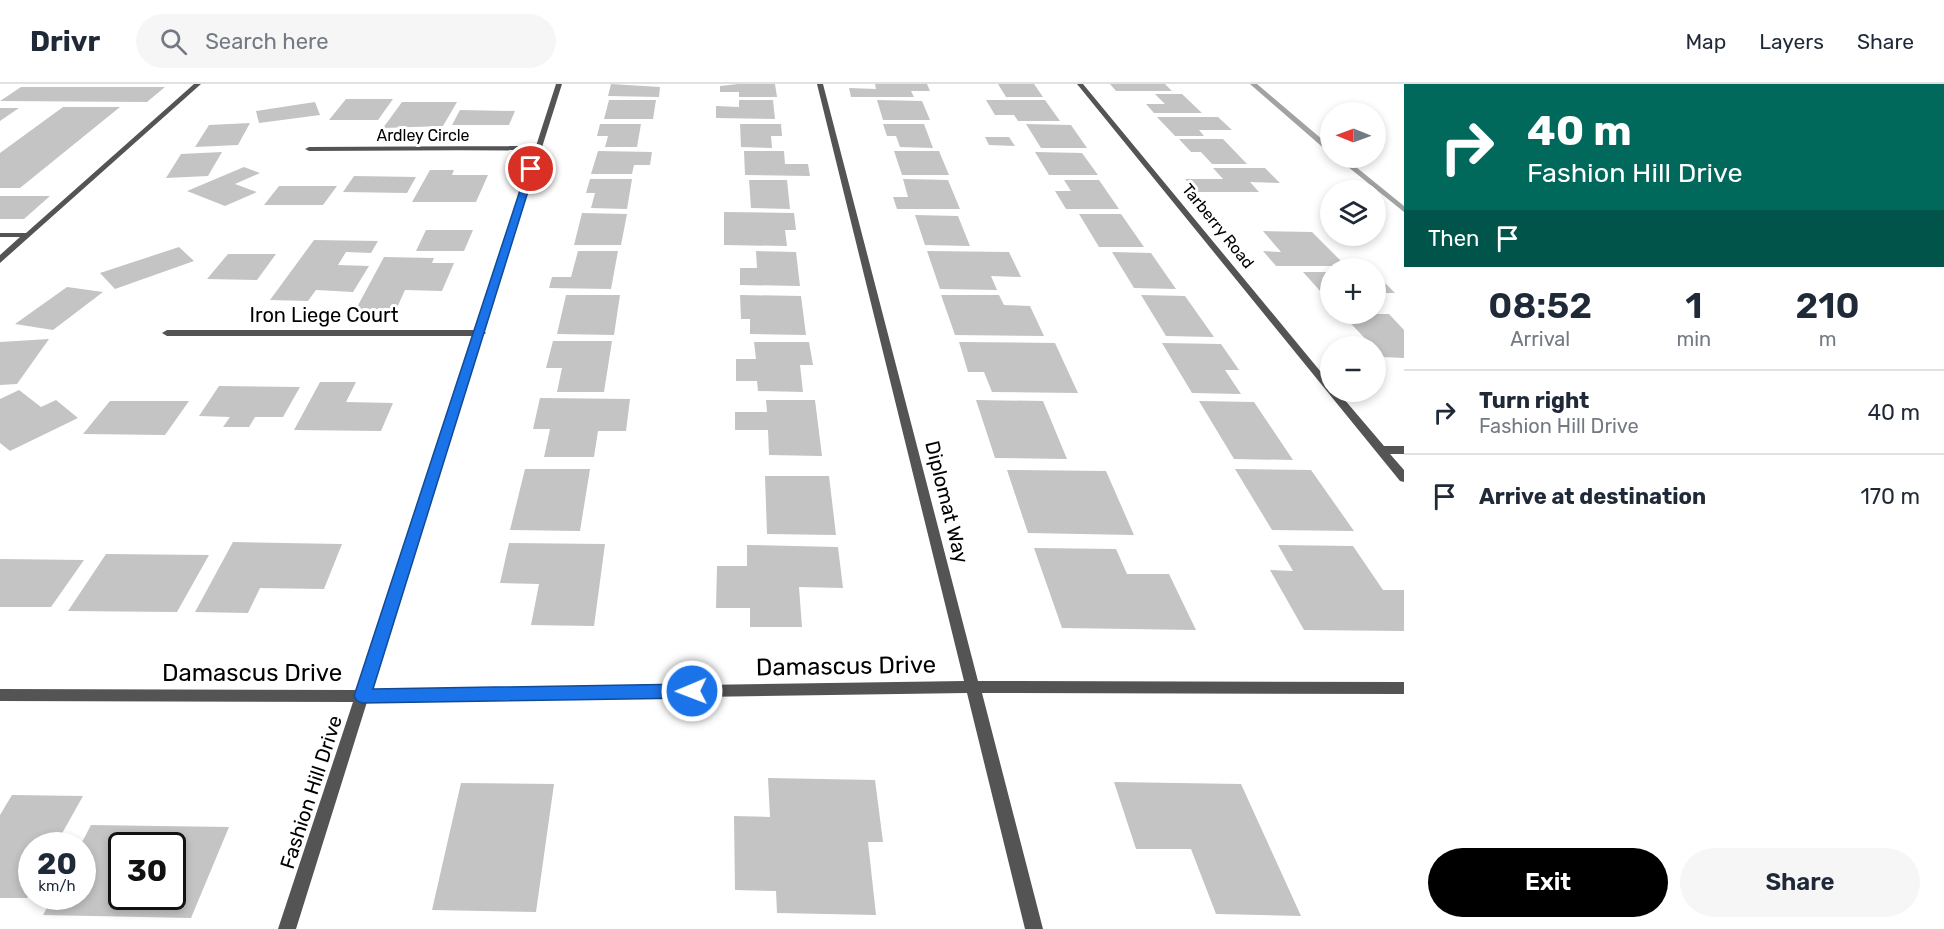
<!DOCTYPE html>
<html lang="en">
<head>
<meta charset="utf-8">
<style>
  body { margin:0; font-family:Rubik,sans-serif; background:#f6f6f7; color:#1f2937; height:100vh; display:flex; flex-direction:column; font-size:22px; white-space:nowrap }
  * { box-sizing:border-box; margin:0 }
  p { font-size:20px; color:#747a83 }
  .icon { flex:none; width:33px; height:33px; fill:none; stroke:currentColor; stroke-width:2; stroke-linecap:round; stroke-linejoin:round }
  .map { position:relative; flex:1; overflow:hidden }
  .panel { display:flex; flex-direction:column; background:#fff; width:540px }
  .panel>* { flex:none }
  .hud { background:#00695c; color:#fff; overflow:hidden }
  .needle { width:39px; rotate:271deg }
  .tools { position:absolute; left:1320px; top:18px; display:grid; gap:12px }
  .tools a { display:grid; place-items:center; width:66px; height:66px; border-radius:50%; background:#fff; box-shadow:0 3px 9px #0003; font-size:30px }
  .speed { position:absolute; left:18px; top:748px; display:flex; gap:12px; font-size:30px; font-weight:700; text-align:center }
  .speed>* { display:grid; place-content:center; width:78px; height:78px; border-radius:50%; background:#fff; box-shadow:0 3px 9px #0003; line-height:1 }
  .speed small { font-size:15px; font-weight:400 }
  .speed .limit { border:3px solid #111; border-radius:9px; background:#fff; color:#111 }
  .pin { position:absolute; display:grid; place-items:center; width:51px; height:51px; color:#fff; margin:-26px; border:3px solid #fff; border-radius:50%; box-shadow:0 2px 6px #0007 }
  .me { position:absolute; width:66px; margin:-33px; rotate:269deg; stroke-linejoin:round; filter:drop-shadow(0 0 4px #0008) }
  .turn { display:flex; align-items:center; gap:21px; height:126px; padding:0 24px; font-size:27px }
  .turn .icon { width:78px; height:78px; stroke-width:2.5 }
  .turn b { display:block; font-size:42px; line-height:51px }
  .then { display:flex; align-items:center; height:57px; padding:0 24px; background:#0003; gap:12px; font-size:22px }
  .eta { display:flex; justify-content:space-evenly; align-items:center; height:102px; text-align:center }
  .eta b { font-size:36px; font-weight:600; line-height:42px }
  .button { display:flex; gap:12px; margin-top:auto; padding:12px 24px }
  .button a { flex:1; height:69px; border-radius:36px; background:#000; color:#fff; font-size:24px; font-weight:600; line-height:69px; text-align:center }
  .button a+a { background:#f6f6f7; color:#1f2937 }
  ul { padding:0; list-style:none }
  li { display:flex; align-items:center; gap:18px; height:84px; padding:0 24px; border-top:2px solid #e0e1e3 }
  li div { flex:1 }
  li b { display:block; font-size:22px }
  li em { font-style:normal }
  header { display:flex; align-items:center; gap:36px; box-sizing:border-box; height:84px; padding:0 30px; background:#fff; border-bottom:2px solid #e0e1e3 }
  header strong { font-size:28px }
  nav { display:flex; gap:33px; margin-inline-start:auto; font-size:21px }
  .search { width:420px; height:54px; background:#f6f6f7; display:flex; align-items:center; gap:15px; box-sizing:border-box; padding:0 21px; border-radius:33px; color:#747a83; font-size:22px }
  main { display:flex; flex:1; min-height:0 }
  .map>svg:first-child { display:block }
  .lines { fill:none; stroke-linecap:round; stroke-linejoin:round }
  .stream { fill:#a2a2a2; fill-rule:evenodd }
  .building { fill:#c4c4c4; fill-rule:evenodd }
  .lane { fill:#545454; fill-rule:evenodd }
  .street { fill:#545454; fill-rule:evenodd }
  .route { fill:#1a73e8; stroke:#114b97; stroke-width:1.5 }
  .labels { text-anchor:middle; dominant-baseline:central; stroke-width:6; stroke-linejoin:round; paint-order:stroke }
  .far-street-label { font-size:16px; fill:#000; stroke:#fff }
  .street-label { font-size:20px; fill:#000; stroke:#fff }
  .near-street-label { font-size:24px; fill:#000; stroke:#fff }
</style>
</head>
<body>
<header>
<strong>Drivr</strong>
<div class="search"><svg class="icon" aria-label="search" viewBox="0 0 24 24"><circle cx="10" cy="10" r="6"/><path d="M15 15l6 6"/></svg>Search here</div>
<nav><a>Map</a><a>Layers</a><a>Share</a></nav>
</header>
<main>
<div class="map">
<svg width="1404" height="845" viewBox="0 0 1404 845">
  <rect width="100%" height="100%" fill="#fff"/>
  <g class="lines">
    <path class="stream" d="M1250 0H1257L1330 62V67H1327Z
      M1337 74H1345L1404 122V128Z"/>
  </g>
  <path class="building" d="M611 0 660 3 659 13 608 12Z
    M738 0H775L777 13H739V8H720V2Z
    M875 0H927L930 7H911L914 13H851L849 4 876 5Z
    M998 0H1034L1043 13H1006Z
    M1110 0H1165L1172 7H1116Z
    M21 3H165L147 18 0 17Z
    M1155 10H1182L1202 29H1154L1146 20H1165Z
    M346 15H393L378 36H329Z
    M609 16H656L653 35H604Z
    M739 16H773L775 35 716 34V22L739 23Z
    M877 16 922 17 930 36H883Z
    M986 16H1045L1060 37H1018L1014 31H995Z
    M315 18 320 31 259 39 256 27Z
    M402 18H457L443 42 383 44Z
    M63 23H120L20 104H0V69Z
    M0 24H19L0 37Z
    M460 26 515 27 509 41H452Z
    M1157 33H1218L1232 46H1199L1204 52H1175Z
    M250 39 238 61 195 63 209 41Z
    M600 40H641L637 63H605L608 52H597Z
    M740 40H781L782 52H771L772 64 741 63Z
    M883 40H924L933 64 900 63 896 52H887Z
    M1026 40 1071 41 1087 64H1041Z
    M985 53H1009L1015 62 989 61Z
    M1179 55H1223L1247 80H1212L1201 68H1191Z
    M598 67 652 68 650 81H634L632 90H591Z
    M744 67H784L785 80H808L810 92 745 91Z
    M894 67H939L949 91H902Z
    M222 68 208 92 166 94 181 70Z
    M1035 68 1082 69 1098 91H1049Z
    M244 83 260 89 235 100 257 108 225 122 187 107Z
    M1213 84H1265L1280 99 1250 98 1259 108H1196L1185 95H1223Z
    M430 86H454L452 91H488L476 118H412Z
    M354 92 416 93 407 109 343 108Z
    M590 95H632L627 125 591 124 595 109H586Z
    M903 95 948 96 960 125H897L893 113H908Z
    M749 96H787L790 125 751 124Z
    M1064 96H1099L1119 125H1066L1055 107H1071Z
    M279 102H337L323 121H264Z
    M0 112H50L24 135H0Z
    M724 128 794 129 796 146H785L787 162 724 161Z
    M582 129 627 130 621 161H574Z
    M1079 130H1121L1144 163H1099Z
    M915 131 958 132 970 162 925 161Z
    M426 146H473L464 167H416Z
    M1263 147 1312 148 1346 182H1276L1263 167 1281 168Z
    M314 156 378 157 371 169 346 168 338 181 369 182 353 208 316 206 308 217 270 216Z
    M179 163 194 177 115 205 100 189Z
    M578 167H618L611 205 549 204 552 193H571Z
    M756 167 796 168 800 202 740 201V184H757Z
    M927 167 1009 168 1021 193 991 192 997 206 940 205Z
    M1112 168 1151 169 1176 205 1134 204Z
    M228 170H276L257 196 207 195Z
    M384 173 434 174 432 179H454L442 207 405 206 396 226 356 225Z
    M1303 188H1330V218Z
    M1376 190 1395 209H1376Z
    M67 203 103 208 53 246 15 240Z
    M566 211H620L614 251 557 250Z
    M740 211 801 212 806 251 750 250V235H741Z
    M941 211H999L1004 221 1030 222 1044 252 955 251Z
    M1141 211 1185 212 1214 253 1166 252Z
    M1342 230H1389L1404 246V274L1382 273 1376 262H1372Z
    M49 255 17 300 0 301V258Z
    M553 257H612L604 308H557L562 284H546Z
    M754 258H809L813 281H800L803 308 758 307 757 297H736V275H756Z
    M959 258 1055 259 1078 309 992 308 984 288H968Z
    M1162 259 1221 260 1239 286H1225L1241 310 1192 309Z
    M320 298H356L346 318 393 319 381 347 294 346Z
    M219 302 300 303 283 333H255L249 343H223L230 333 199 332Z
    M19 306 41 323 56 316 78 334 10 367 0 359V315Z
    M540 314 630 315 626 347H598L594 373H544L550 345H533Z
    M766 316H815L822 372 769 371 768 346H735V328H767Z
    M976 316 1043 317 1067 375 995 374Z
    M110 317H189L165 351 83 350Z
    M1199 317 1254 318 1293 376 1234 375Z
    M525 385H590L580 447 510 446Z
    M1235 385 1311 386 1354 447 1272 446Z
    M1007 386 1106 387 1134 451 1028 449Z
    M765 392H829L836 451 767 450Z
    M233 458 342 460 324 505 260 504 248 529 195 528Z
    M509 459 605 460 594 542 531 541 539 500 500 499Z
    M747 461 838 463 843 504 799 503 802 543H750V524H716L717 482H747Z
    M1278 461 1353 462 1383 506H1404V547L1304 546 1270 486 1293 487Z
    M1034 464 1116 465 1127 490H1169L1196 546 1062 544Z
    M106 470 209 471 177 528 68 527Z
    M0 475 84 476 51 523H0Z
    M768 694 875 696 883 758H868L876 831 777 829 776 807 735 806 734 732 770 733Z
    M1114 698 1241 700 1301 832 1216 830 1191 765H1136Z
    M461 699 554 700 536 828 432 826Z
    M12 711 83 712 55 762H32V806L27 814H0V731Z
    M91 741 229 743 191 834 43 831 53 813H82V762H80ZM122 762H172V813H122Z"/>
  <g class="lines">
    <path class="lane" d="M194 0H201L0 179V171L20 153H0V149H26Z"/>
    <path class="street" d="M556 0H562L484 247 486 249 483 251 371 606 964 597 817 0H823L978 597 1404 598V610L982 609 1043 845H1025L967 609 367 618 296 845H278L353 618 0 617V605L357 606 473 252H167L162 249 167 246H475L534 66 309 67 305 65 309 63 536 62Z
      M1077 0H1083L1330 299V308H1338L1384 362H1404V370H1390L1404 386V398L1400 397Z"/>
  </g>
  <path class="route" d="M531 82 535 85 373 605 692 600 698 602 700 607 698 612 692 614 362 619 357 617 354 612 527 85Z"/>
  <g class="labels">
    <g class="far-street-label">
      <text x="423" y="51">Ardley Circle</text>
      <text transform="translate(1218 142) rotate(51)">Tarberry Road</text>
    </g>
    <g class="street-label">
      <text x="324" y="231">Iron Liege Court</text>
      <text transform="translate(947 418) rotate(76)">Diplomat Way</text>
      <text transform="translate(311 708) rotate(-72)">Fashion Hill Drive</text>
    </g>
    <g class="near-street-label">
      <text transform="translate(846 582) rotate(-1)">Damascus Drive</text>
      <text x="252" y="589">Damascus Drive</text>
    </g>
  </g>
</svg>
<div class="tools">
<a><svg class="needle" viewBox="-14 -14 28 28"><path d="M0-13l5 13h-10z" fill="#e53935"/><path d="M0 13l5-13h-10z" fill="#747a83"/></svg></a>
<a><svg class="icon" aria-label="layers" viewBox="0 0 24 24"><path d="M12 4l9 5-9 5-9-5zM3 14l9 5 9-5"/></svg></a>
<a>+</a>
<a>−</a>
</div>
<div class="speed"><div>20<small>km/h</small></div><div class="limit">30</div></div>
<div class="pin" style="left:531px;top:85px;background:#d93025"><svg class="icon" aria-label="arrive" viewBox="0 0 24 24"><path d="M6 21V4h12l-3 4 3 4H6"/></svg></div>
<svg class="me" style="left:692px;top:607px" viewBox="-20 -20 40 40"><circle r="17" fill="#1a73e8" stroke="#fff" stroke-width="3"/><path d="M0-11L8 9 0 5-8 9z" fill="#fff"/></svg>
</div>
<section class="panel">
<div class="hud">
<div class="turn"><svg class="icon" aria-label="right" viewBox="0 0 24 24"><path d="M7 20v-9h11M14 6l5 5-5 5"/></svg><div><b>40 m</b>Fashion Hill Drive</div></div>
<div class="then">Then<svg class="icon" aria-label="arrive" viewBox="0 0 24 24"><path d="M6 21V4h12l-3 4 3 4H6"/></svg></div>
</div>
<div class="eta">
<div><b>08:52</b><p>Arrival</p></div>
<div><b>1</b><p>min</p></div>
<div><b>210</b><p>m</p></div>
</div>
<ul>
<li><svg class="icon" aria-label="right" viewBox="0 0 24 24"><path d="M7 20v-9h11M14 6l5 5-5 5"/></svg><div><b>Turn right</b><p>Fashion Hill Drive</p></div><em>40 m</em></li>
<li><svg class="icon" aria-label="arrive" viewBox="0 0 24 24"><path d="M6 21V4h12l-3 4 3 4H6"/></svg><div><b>Arrive at destination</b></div><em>170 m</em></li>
</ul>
<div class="button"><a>Exit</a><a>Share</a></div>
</section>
</main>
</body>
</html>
